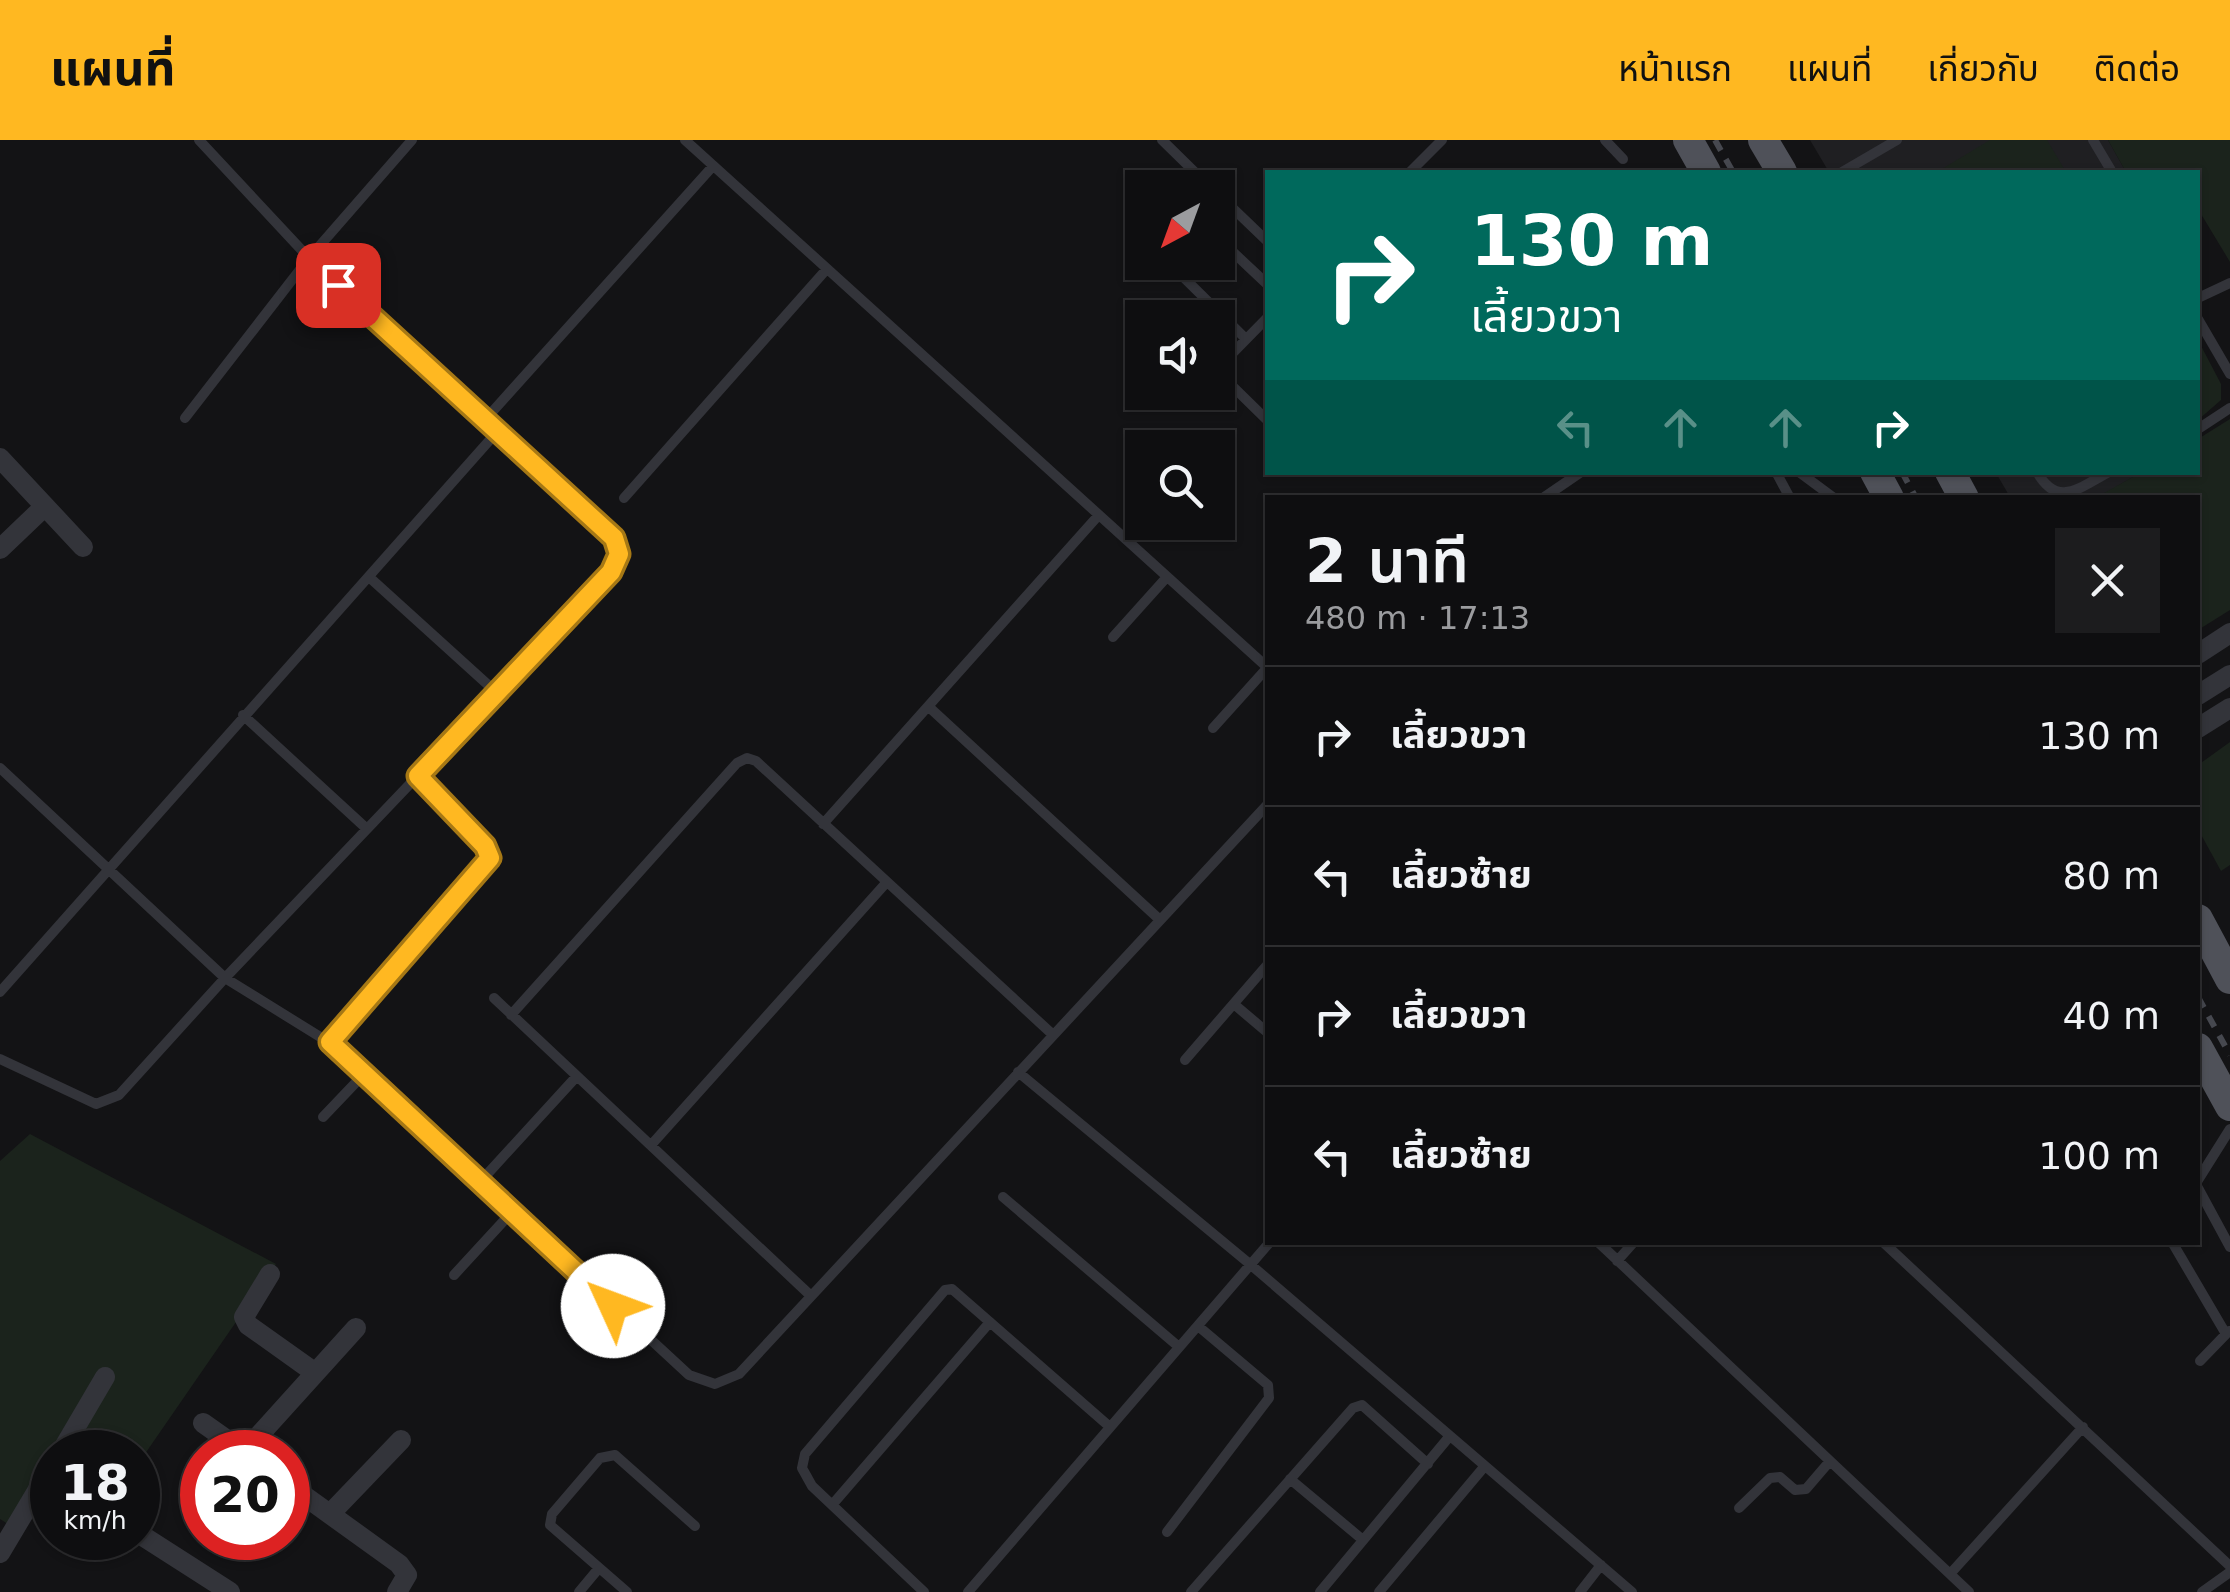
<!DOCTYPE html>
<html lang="th">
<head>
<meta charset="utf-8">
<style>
  body { margin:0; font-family:"DejaVu Sans","Noto Sans Thai",sans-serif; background:#1c1c1e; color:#f1f3f6; height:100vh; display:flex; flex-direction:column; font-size:38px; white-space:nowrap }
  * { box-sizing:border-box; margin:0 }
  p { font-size:32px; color:#9b9c9f }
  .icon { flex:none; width:55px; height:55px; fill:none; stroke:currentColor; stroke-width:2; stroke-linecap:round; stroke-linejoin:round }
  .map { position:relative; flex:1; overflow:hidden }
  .drawer { position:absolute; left:1265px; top:355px; width:935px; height:750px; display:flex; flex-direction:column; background:#0e0e10; border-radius:0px; box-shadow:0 2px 8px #0004,0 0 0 2px #2e2e30 }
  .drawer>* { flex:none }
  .top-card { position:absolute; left:1265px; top:30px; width:935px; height:305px; border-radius:0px; box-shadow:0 2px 8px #0004,0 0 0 2px #2e2e30; background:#00695c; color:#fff; overflow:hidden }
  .needle { width:65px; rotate:221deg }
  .buttons { position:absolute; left:1125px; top:30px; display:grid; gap:20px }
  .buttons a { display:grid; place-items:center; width:110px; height:110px; border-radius:0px; background:#0e0e10; box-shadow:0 2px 8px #0004,0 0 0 2px #2e2e30; font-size:50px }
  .speed { position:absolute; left:30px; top:1290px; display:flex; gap:20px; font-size:50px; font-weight:700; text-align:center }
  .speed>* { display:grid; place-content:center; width:130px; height:130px; border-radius:50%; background:#0e0e10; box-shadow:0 2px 8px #0004,0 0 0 2px #2e2e30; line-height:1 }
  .speed small { font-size:25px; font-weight:400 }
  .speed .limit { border:15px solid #d22; background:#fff; color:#111 }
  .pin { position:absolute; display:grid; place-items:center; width:85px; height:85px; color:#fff; margin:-42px; border-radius:20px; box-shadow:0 5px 15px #0006 }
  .me { position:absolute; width:110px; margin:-55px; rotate:313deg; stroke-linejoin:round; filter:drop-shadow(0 0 8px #0008) }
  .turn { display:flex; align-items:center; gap:35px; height:210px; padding:0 40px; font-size:45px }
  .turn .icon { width:130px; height:130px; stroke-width:2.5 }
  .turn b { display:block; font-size:70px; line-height:85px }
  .lanes { display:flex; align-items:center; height:95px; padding:0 40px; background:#0003; justify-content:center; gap:50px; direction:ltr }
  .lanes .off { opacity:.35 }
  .round { display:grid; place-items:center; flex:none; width:105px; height:105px; border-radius:0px; background:#1c1c1e }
  .summary { display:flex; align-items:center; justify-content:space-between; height:170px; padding:0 40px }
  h1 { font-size:60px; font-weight:600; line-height:75px }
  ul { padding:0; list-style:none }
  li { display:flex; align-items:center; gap:30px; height:140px; padding:0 40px; border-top:2px solid #2e2e30 }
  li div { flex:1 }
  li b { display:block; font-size:38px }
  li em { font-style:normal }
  header { display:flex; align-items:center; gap:60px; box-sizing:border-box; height:140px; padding:0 50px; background:#ffb821; color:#111 }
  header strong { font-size:48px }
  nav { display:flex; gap:55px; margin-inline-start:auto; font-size:35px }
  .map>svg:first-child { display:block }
  .built { fill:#1f1f22 }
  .green { fill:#1b231c }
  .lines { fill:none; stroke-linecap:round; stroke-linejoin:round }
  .lane { stroke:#33343a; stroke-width:10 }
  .street { stroke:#33343a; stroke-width:20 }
  .primary { stroke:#4f5159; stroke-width:30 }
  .rail { stroke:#46484f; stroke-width:6; stroke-dasharray:12 10; stroke-linecap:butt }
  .route-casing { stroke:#a67815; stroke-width:25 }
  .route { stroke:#ffb821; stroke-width:18 }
</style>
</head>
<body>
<header>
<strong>แผนที่</strong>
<nav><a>หน้าแรก</a><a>แผนที่</a><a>เกี่ยวกับ</a><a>ติดต่อ</a></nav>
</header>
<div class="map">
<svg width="2230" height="1452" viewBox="0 0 2230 1452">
  <rect width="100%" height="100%" fill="#131315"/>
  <path class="built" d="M1810 0H2108L2126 32H1829Z
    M1996 333H2140L2097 358 2010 357Z"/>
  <path class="green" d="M1990 0H2047L2066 32H1937Z
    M2108 0H2230V122L2198 69V32H2126Z
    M2198 200 2221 244V260L2198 280Z
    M2230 279V470L2198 490V358L2097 357 2140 333 2198 332V299Z
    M2230 602V725L2221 731 2198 689V625Z
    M30 994 276 1124 138 1324V1312H52V1341L11 1386 0 1379V1021Z"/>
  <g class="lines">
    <path class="lane" d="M685 0 1268 528
      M1162 0 1211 48
      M1605 0 1623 19
      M2093 0 2112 32
      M1410 32 1442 0
      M1842 32 1897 0
      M1218 54 1268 102
      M1142 87 1138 92 1142 97
      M1218 98 1268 145
      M1168 122 1246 199
      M2198 158 2230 143
      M2198 179 2230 234
      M1218 228 1268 177
      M1218 232 1268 281
      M185 278 309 118 412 0
      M484 281 713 26
      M2198 289 2230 268
      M1776 332 1790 358
      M1799 332 1834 358
      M2037 332C2058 369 2080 347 2109 332
      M624 358 825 131
      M1543 358 1581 332
      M369 437 497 553
      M1113 497 1166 438
      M930 568 1159 779
      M243 575 367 689
      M1213 588 1267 528
      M0 628 225 838 330 903
      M418 636 485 706 490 718 330 903 689 1235 715 1244 739 1234 1268 664
      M823 684 1097 377
      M0 852 496 293
      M494 858 810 1155
      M1235 865 1268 893
      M511 875 737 623 747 618 756 621 1051 893
      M0 919 96 964 119 955 225 838 611 433 619 414 614 399 309 118 199 0
      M1185 920 1268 824
      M1018 932 1251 1125 1632 1452
      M323 977 363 935
      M652 1004 886 743
      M2198 1040 2230 989
      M480 1042 577 936
      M2198 1048 2230 1107
      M1003 1057 1179 1207
      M1598 1102 1969 1452
      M1883 1102 2230 1426
      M2172 1102 2226 1194
      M1617 1121 1634 1102
      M454 1135 512 1072
      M2200 1221 2229 1191
      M1290 1339 1363 1400
      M832 1365 990 1182
      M1739 1368 1770 1338 1780 1337 1795 1350 1806 1349 1830 1321
      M1167 1392 1269 1258 1268 1245 1198 1186
      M1950 1434 2083 1287
      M579 1452 599 1428
      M627 1452 550 1385 552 1374 600 1318 615 1315 695 1386
      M924 1452 812 1346 802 1328 805 1314 945 1150 952 1149 1110 1287
      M968 1452 1270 1102
      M1191 1452 1353 1268 1362 1265 1428 1324
      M1320 1452 1449 1297
      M1379 1452 1484 1327
      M1580 1452 1601 1425
      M2202 1452 2230 1432"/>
    <path class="street" d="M0 318 83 407
      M0 409 43 368
      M2198 514 2230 493
      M2198 555 2230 535
      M2198 588 2230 568
      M270 1134 244 1177 248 1185 314 1232
      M203 1283 244 1312
      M61 1312 105 1237
      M244 1312 356 1188
      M288 1344 399 1424 407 1435 397 1452
      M330 1374 401 1300
      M138 1393 230 1452
      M0 1413 52 1326"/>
    <path class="primary" d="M1688 0 1706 32
      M1763 0 1782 32
      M1875 332 1889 358
      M1950 332 1964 358
      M2198 779 2230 839
      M2198 908 2230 966"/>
    <path class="rail" d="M1715 0 1733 32
      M1902 332 1916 358
      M2198 857 2230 915"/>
  </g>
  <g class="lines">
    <g class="route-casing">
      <path id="route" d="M338 145 614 398 619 414 611 432 418 636 485 706 490 718 330 902 613 1166"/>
    </g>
    <use href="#route" class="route"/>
  </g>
</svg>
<div class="buttons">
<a><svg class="needle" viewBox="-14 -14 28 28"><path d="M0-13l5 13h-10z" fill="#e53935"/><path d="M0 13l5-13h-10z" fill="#9b9c9f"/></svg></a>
<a><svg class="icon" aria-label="sound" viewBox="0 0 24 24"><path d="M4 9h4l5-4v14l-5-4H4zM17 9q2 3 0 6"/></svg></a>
<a><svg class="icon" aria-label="search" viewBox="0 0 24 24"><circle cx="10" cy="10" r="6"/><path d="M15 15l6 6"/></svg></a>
</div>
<div class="speed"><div>18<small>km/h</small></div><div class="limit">20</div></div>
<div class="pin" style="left:338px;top:145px;background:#d93025"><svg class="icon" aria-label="arrive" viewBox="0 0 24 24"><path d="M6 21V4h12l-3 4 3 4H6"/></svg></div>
<svg class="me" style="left:613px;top:1166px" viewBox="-20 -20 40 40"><circle r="19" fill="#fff"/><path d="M0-13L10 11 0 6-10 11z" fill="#ffb821"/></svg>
<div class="top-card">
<div class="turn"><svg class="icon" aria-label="right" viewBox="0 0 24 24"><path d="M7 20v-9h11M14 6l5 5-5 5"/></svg><div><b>130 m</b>เลี้ยวขวา</div></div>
<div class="lanes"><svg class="icon off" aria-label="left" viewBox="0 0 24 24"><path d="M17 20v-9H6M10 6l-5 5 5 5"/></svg><svg class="icon off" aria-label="ahead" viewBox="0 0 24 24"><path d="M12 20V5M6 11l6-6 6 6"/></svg><svg class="icon off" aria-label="ahead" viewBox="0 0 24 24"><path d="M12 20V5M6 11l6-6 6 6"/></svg><svg class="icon" aria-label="right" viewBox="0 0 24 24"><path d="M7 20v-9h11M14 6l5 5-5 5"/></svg></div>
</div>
<section class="drawer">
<div class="summary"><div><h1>2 นาที</h1><p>480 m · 17:13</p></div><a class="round"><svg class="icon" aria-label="close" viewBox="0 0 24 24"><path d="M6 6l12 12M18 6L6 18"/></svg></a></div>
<ul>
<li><svg class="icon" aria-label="right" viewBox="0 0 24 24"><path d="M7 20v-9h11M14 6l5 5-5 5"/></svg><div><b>เลี้ยวขวา</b></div><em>130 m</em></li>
<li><svg class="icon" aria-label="left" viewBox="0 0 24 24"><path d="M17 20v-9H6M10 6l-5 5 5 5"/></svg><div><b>เลี้ยวซ้าย</b></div><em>80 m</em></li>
<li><svg class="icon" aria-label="right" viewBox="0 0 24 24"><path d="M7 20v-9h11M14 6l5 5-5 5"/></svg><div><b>เลี้ยวขวา</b></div><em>40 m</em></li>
<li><svg class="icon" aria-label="left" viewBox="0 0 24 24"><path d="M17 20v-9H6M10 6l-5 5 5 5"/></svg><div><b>เลี้ยวซ้าย</b></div><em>100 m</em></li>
</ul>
</section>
</div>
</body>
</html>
